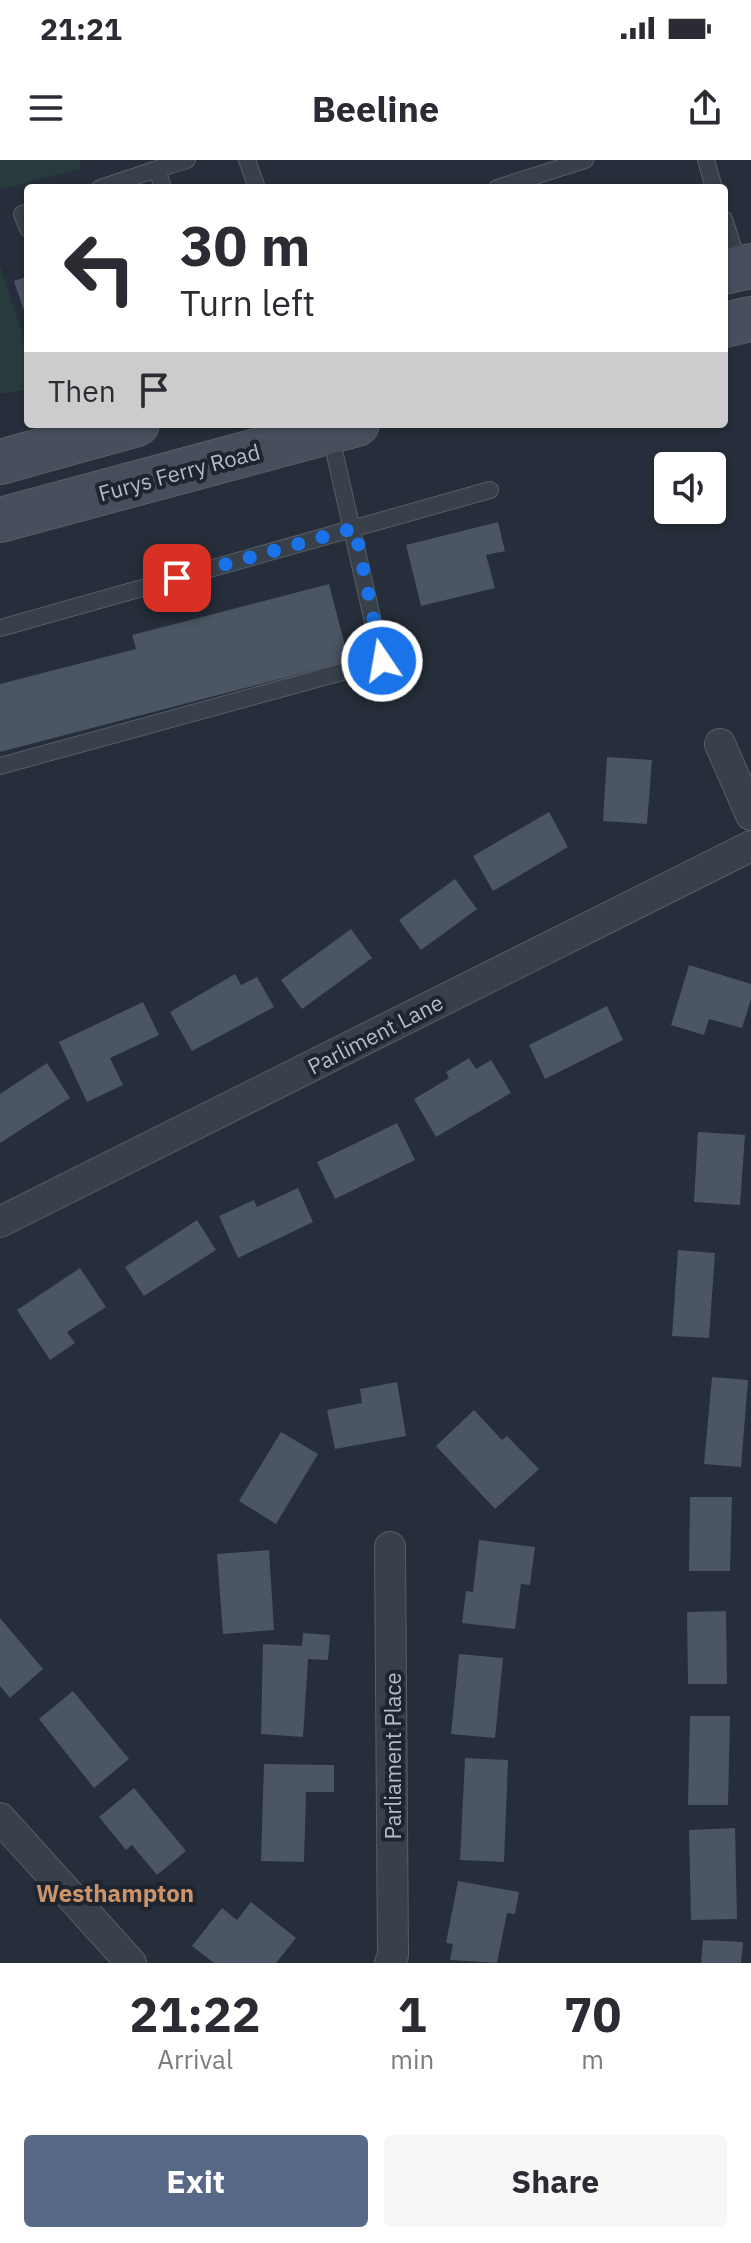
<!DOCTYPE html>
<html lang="en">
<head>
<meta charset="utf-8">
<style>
  body { margin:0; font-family:"IBM Plex Sans",sans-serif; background:#f7f7f7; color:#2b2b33; height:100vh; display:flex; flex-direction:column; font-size:30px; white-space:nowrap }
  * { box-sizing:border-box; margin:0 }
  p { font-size:26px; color:#7c7c81 }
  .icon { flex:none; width:44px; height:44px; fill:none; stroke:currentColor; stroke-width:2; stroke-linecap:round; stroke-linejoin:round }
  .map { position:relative; height:1803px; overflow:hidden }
  .drawer { display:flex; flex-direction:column; background:#fff; flex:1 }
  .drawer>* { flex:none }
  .banner { position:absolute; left:24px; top:24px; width:704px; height:244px; border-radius:8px; box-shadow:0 2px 6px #0004; background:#fff; color:#2b2b33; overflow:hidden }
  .fabs { position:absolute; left:654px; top:292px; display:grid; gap:16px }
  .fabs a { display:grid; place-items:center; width:72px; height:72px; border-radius:8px; background:#fff; box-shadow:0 2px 6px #0004; font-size:40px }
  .pin { position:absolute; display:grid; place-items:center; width:68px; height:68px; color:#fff; margin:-34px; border-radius:16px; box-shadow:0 4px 12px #0006 }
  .me { position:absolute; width:88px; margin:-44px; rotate:348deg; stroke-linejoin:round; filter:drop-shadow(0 0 6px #0008) }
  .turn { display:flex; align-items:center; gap:28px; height:168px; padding:0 24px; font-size:36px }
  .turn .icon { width:104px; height:104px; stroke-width:2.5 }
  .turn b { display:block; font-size:56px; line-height:68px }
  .then { display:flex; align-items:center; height:76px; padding:0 24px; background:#0003; gap:16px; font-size:30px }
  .eta { display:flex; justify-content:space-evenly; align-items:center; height:136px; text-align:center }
  .eta b { font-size:48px; font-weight:800; line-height:56px }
  .action { display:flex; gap:16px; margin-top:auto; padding:16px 24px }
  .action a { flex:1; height:92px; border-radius:8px; background:#586988; color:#fff; font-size:32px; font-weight:800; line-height:92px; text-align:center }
  .action a+a { background:#f7f7f7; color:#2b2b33 }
  .status { display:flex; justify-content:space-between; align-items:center; height:56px; padding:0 40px; background:#fff; direction:ltr }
  .status svg { height:22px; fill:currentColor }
  header { display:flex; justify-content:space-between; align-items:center; height:104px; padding:0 24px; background:#fff; font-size:36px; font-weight:800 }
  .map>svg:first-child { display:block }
  .green { fill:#283b3c }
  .building { fill:#4b5563 }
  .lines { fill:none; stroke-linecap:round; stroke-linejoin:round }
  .lane-casing { stroke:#565e68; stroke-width:18 }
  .street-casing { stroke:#565e68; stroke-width:32 }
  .secondary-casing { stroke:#565e68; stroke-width:46 }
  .lane { stroke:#38404a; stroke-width:16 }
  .street { stroke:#38404a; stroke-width:30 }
  .secondary { stroke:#474f5d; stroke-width:44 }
  .route { stroke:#1a73e8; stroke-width:14; stroke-dasharray:0 25.2 }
  .labels { text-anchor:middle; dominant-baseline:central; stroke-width:8; stroke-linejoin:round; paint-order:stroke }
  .street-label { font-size:22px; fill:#b4bbc6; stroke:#1e252f }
  .neighbourhood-label { font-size:24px; font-weight:bold; fill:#cb936a; stroke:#1e252f }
</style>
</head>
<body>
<div class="status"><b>21:21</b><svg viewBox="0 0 49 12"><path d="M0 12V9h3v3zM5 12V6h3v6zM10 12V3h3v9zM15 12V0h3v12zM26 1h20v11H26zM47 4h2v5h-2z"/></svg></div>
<header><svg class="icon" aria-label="menu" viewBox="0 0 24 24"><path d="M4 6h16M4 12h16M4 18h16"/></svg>Beeline<svg class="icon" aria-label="share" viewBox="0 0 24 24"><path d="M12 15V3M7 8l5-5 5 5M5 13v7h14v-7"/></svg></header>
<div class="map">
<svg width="751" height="1803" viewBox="0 0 751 1803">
  <rect width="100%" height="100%" fill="#252e3a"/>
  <path class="green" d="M0 0H80L81 8 0 30Z
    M0 106 28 191V229L0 234Z"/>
  <path class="building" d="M28 116V149L24 151 14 121Z
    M498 362 505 391 486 395 495 428 421 446 406 385Z
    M329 424 349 501 0 592V524L136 489 132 475Z
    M607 597 652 600 647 664 603 661Z
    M549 652 568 687 493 731 473 696Z
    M455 719 477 749 421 790 399 760Z
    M351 769 372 798 302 849 281 820Z
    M689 805 751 824V839L742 868 709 859 704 875 671 865Z
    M235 814 241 825 257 817 274 847 192 891 170 852Z
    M143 842 159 875 110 898 123 925 87 942 59 882Z
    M607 846 623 880 545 919 529 885Z
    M469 898 476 909 491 900 511 933 436 977 414 939 449 918 446 912Z
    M47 903 70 938 0 983V934Z
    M397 963 415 1000 335 1039 317 1002Z
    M698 972 745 975 740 1045 694 1042Z
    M298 1028 313 1062 238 1098 219 1056 254 1040 257 1047Z
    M197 1060 216 1090 144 1136 125 1107Z
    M678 1090 715 1093 709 1178 672 1176Z
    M80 1108 106 1147 67 1172 75 1183 50 1200 17 1150Z
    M712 1217 748 1220 741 1307 704 1304Z
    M397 1222 406 1276 335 1289 327 1250 362 1243 360 1229Z
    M474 1250 502 1280 507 1276 539 1309 495 1349 436 1286Z
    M281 1272 318 1294 276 1364 239 1341Z
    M690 1337H732L730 1411H689Z
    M479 1380 535 1387 530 1425 521 1424 515 1469 462 1463 466 1431 473 1432Z
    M269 1390 274 1470 223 1474 217 1394Z
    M726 1451 727 1524H688L687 1452Z
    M0 1458 43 1509 10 1538 0 1526Z
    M303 1473 330 1475 328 1500 308 1499 303 1577 261 1574 263 1484 302 1486Z
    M459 1494 503 1498 495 1578 451 1574Z
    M73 1531 129 1599 94 1628 39 1559Z
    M690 1556H730L728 1645H688Z
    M465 1598 508 1600 504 1702 460 1700Z
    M264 1604 334 1605V1632H306L304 1702 261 1701Z
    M134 1628 186 1691 157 1715 132 1685 126 1690 99 1657Z
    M735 1668 737 1759 691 1760 689 1670Z
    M458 1721 519 1732 515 1754 507 1753 497 1803 450 1800 453 1784 446 1783Z
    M251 1742 296 1778 276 1803H214L192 1786 222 1748 237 1760Z
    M703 1780 743 1782 741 1803H701Z"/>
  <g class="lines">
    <g class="lane-casing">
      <path id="lane" d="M247 0 257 28
        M706 0 714 28
        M100 28 157 9
        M163 28 157 9 187 0
        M497 28 585 0
        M28 52 22 54 28 69
        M724 59 739 106
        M0 468 490 330
        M0 606 382 501 330 273"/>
    </g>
    <g class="street-casing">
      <path id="street" d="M720 584 751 655
        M0 1062 751 686
        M390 1387 393 1795 390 1803
        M0 1658 131 1803"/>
    </g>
    <g class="secondary-casing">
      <path id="secondary" d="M724 112 751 106
        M724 165 751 159
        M0 302 137 264
        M0 360 357 264"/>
    </g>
    <use href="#lane" class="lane"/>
    <use href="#street" class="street"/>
    <use href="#secondary" class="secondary"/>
  </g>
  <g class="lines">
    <path class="route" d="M177 418 355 368 382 501"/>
  </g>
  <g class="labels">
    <g class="street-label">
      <text transform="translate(179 312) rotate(-15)">Furys Ferry Road</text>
      <text transform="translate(375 874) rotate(-27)">Parliment Lane</text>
      <text transform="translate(392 1596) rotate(-90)">Parliament Place</text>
    </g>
    <g class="neighbourhood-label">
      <text x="115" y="1733">Westhampton</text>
    </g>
  </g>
</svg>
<div class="fabs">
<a><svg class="icon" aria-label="sound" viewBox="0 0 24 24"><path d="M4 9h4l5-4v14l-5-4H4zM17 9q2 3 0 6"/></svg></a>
</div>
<div class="pin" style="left:177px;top:418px;background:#d93025"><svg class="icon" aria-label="arrive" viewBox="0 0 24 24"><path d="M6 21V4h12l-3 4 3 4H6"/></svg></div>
<svg class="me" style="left:382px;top:501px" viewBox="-20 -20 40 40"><circle r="17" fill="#1a73e8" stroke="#fff" stroke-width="3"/><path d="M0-11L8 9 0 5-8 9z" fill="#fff"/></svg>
<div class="banner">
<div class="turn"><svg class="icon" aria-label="left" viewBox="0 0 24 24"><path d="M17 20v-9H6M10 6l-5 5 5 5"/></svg><div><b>30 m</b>Turn left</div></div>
<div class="then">Then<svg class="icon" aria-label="arrive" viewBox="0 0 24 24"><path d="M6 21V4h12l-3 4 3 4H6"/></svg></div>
</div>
</div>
<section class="drawer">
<div class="eta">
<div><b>21:22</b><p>Arrival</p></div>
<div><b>1</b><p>min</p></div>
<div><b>70</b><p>m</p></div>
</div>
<div class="action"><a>Exit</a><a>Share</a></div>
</section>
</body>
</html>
